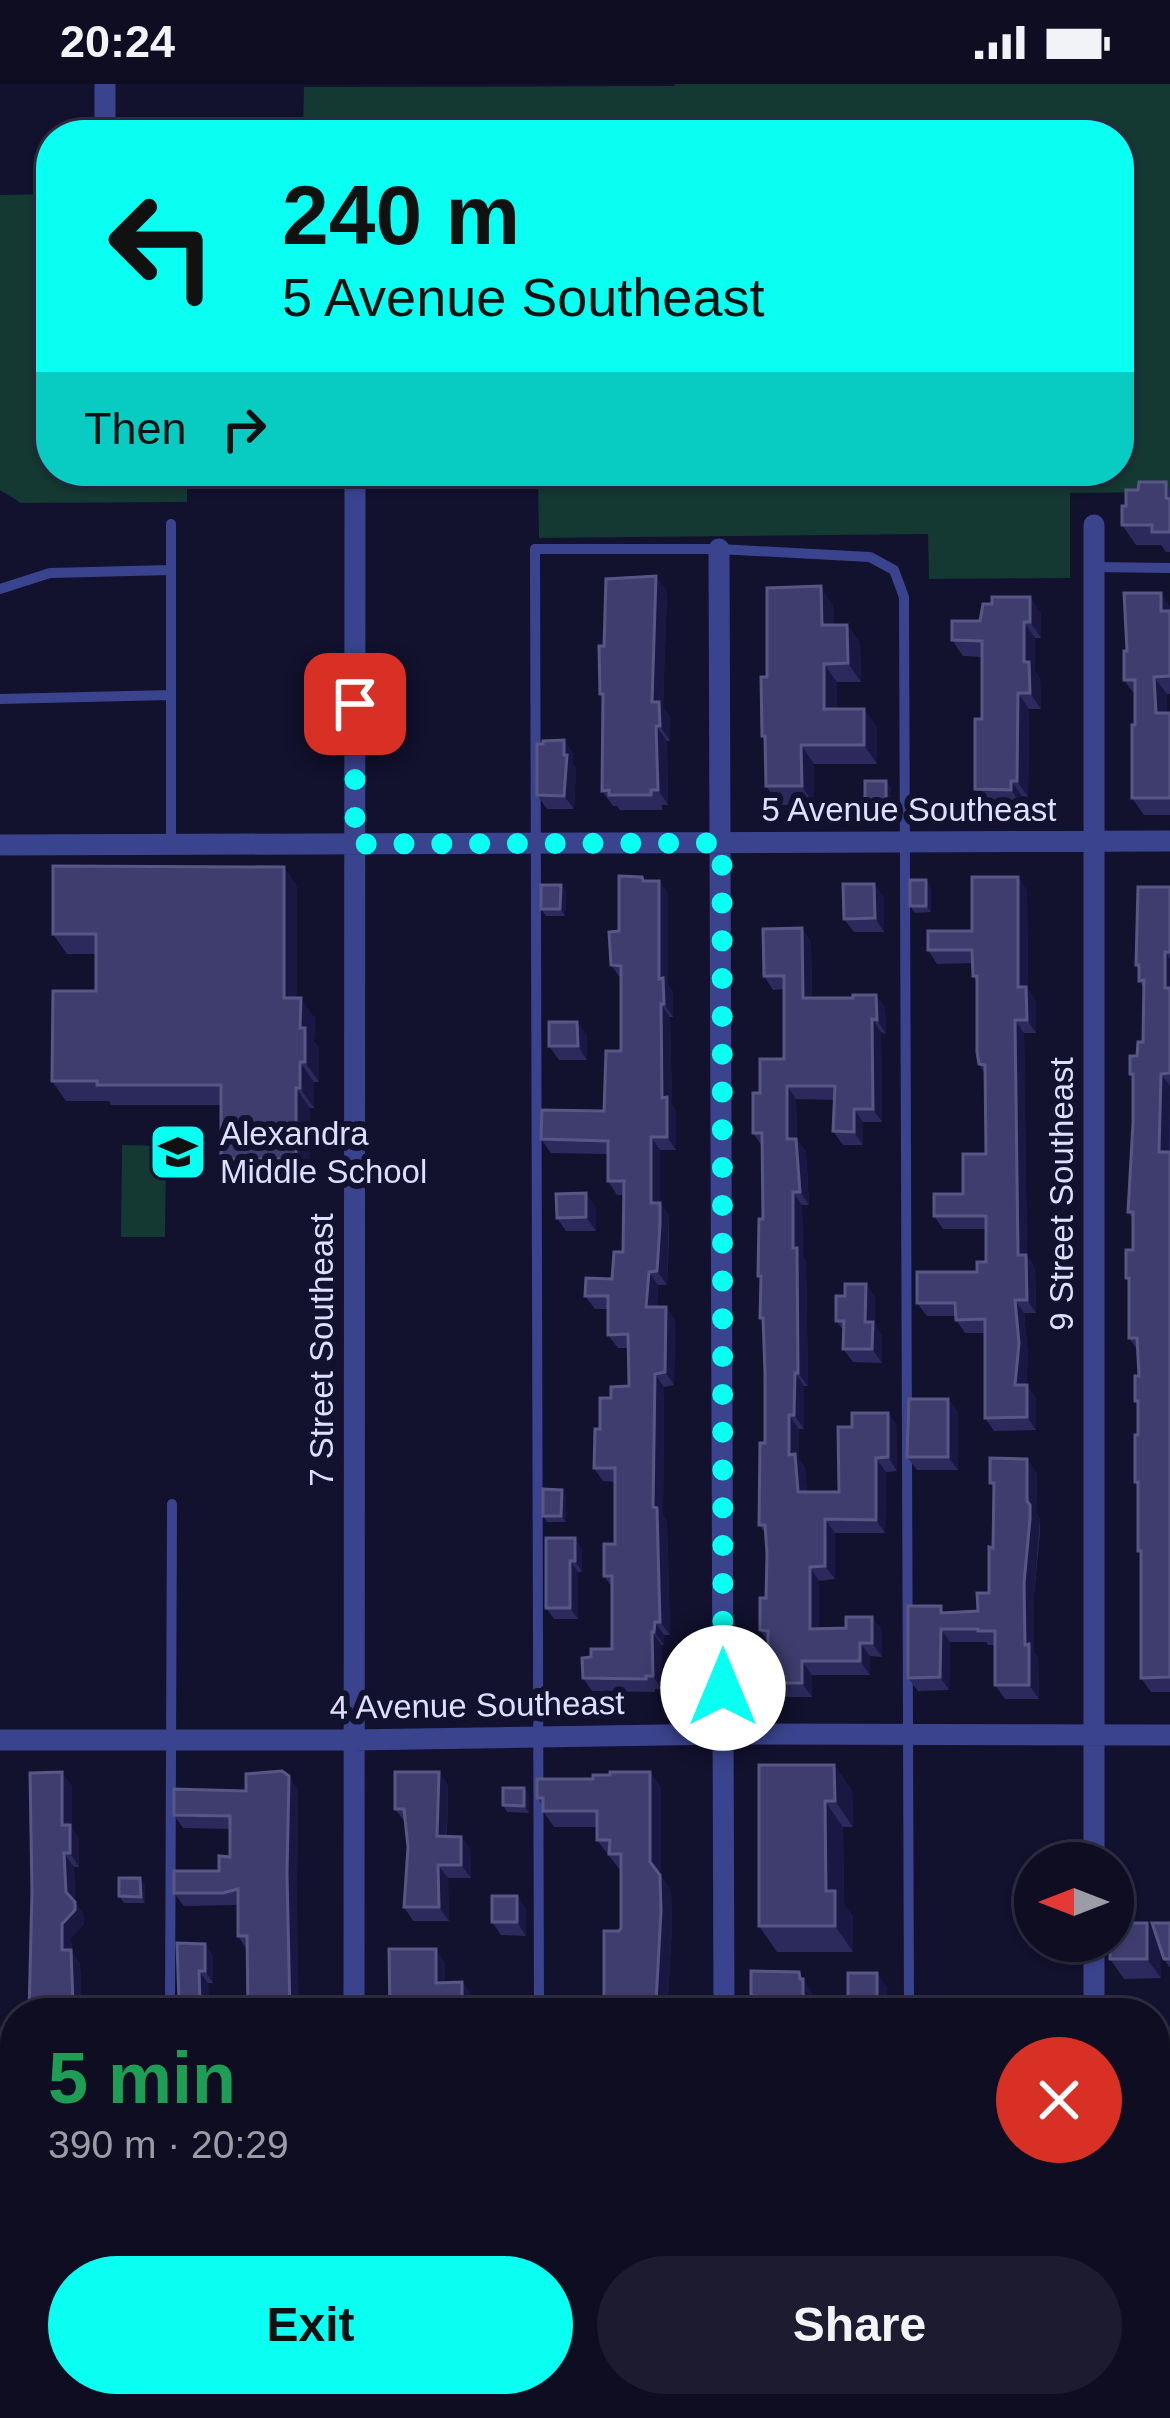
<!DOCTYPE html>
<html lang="en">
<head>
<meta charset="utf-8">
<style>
  body { margin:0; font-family:Arial,sans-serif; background:#1c1b2f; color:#f1f3f6; height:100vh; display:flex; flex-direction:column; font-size:45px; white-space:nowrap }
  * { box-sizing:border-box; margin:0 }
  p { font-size:39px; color:#9b9ca5 }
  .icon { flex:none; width:66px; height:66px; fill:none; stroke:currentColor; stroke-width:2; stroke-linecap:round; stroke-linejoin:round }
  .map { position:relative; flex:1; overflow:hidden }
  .panel { position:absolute; left:0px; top:1914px; width:1170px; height:420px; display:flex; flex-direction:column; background:#0e0d22; border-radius:48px 48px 0 0; box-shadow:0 3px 9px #0004,0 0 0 3px #2e2d40 }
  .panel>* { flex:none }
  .guide { position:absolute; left:36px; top:36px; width:1098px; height:366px; border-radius:48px; box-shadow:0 3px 9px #0004,0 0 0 3px #2e2d40; background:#0afff3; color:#111; overflow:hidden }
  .needle { width:78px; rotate:270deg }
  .tools { position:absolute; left:1014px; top:1758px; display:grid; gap:24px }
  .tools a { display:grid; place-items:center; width:120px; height:120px; border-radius:50%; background:#0e0d22; box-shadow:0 3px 9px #0004,0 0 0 3px #2e2d40; font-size:60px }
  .pin { position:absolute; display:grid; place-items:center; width:102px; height:102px; color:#fff; margin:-51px; border-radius:24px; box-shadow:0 6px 18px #0006 }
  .me { position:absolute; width:132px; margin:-66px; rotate:0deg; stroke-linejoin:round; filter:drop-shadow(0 0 9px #0008) }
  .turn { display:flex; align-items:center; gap:42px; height:252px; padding:0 48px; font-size:54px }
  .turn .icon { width:156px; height:156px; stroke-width:2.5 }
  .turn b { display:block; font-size:84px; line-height:102px }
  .then { display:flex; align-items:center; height:114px; padding:0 48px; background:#0003; gap:24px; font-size:45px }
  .round { display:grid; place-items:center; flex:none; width:126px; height:126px; border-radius:63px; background:#1c1b2f }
  .headline { display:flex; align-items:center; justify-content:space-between; height:204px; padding:0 48px }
  h1 { font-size:72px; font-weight:600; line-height:90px; color:#1e9e55 }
  .action { display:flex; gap:24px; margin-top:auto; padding:24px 48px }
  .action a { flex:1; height:138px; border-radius:72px; background:#0afff3; color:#111; font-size:48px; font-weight:600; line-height:138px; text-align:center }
  .action a+a { background:#1c1b2f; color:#f1f3f6 }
  .status { display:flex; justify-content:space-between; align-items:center; height:84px; padding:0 60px; background:#0e0d22; direction:ltr }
  .status svg { height:33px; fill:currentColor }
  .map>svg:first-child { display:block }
  .green { fill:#143832 }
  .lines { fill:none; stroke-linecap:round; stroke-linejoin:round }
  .service { stroke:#3a448e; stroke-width:10 }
  .minor { stroke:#3a448e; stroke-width:21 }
  .wall { fill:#2c2a5c }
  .shaded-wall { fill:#1a1842 }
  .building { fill:#3f3d6e; stroke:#585684; stroke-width:3 }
  .route { stroke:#0afff3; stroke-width:21; stroke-dasharray:0 37.8 }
  .labels { text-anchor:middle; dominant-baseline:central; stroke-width:12; stroke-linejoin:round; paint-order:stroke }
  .street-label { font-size:33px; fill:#dedfff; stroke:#12112e }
  .poi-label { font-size:33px; fill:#dedfff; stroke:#12112e; text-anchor:start }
</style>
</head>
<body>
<div class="status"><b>20:24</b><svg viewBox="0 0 49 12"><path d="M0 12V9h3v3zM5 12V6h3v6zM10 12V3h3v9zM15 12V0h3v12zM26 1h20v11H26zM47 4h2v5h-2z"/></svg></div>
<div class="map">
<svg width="1170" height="2334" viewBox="0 0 1170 2334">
  <rect width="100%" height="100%" fill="#12112e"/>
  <path class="green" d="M675 0H1170V408L1070 409V494L929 495 928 450 539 454 538 396 374 398V387H1119V51H144V45H303L304 3 674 2Z
    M51 110V387H187V418L21 419 0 406V111Z
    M122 1061 166 1062 165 1153H121Z"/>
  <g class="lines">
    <path class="service" d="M171 440V761
      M1095 483 1170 484
      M0 505 50 489 171 486
      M0 615 171 611
      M170 1929 172 1420
      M539 1929 535 465H719L870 473 894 486 904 513 909 1929
      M171 2319V2334
      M541 2319V2334
      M910 2319V2334"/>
    <path class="minor" d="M97 51 105 41V0
      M1094 441V1779
      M719 465 724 1929
      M0 761 1170 757
      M0 1656H353L723 1650 1170 1651
      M1094 1857V1929
      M354 1929 355 387
      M0 2263H15
      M355 2319V2334
      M725 2319V2334
      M1094 2319V2334"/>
  </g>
  <path class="wall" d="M1170 404V468H1166L1161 461H1136L1122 441 1126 422 1138 406Z
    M667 507 663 623 670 633V657H667L668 721H662V726H620L617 722H613L602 707 603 613 600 610 604 562Z
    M833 521 834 541H847L860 559 861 598H837V625L877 643V680H814V721H779L766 702 765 658 762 652 767 593Z
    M1170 522V610H1167V629H1170V731H1144L1132 714 1135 611 1124 596 1127 567Z
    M1041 529V554H1035V587L1040 594 1041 625H1029L1028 713 1022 712V721H986L975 705 982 635V573L963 572 952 556Z
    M564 656 573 670V680L576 684 574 725H547L537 711Z
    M891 704V730H870L865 723Z
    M284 783 297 803V914L315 934 314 957 319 964V998H314V1024H310L309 1095H235L221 1075V1021H111L109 1017H66L52 997 96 907V870H67L53 850Z
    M642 793 645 797H659L668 810V901L673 908V933H670L672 1021 676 1027V1066H660V1120L669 1132V1154L667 1201H658L657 1223H666L675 1236 674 1301 664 1303 663 1431 667 1437 670 1551H664V1561H662V1605H655V1608L592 1607 583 1594 591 1573 612 1565V1503L604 1492 615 1460V1398L603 1397 594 1384 600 1345 611 1314 629 1302 628 1264H618L608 1251V1225H595L585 1212 612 1195 623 1168 624 1111H617L608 1097V1070L551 1069 541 1055 604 1027 621 967V895L611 881 619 847Z
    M561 801 566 807 565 832H546L541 825Z
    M931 803V828L915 829 910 822Z
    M1170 803V1608H1151L1141 1594V1470L1138 1467V1403L1135 1398 1138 1351V1322L1135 1317 1139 1292 1138 1267 1129 1254V1199L1126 1194 1133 1166V1135L1128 1128 1133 1039V994L1130 990 1143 958 1144 904 1139 897V885L1136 881Z
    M1027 806 1028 905 1036 917V949H1024L1027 1172 1035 1184 1036 1229H1024L1028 1272 1026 1301 1036 1314V1346L994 1347 985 1334V1249H965L956 1236V1232H927L917 1219 977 1188 986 1178V1145H943L934 1132 963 1110 986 1070 985 990 979 980 977 898 973 892V879L937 880 928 866 972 847Z
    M884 813V848H854L844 835Z
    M802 844 811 858 812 914H853L876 911 885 924 886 950 881 948 882 1038H863V1061H843L833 1047 834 1016 796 1015 797 1056 806 1068 809 1121H802L803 1173 806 1178 808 1302H804V1345H799V1375L805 1384 807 1408H839L852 1343 888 1329 897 1342V1387L886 1388 885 1449H835V1495L819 1497V1545L846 1544 872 1533 882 1546V1573L870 1572V1591H812V1613H781L772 1599V1592L768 1587V1558L760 1546 766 1514 767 1470 766 1450 759 1441 765 1359 763 1238 760 1234 761 1195 758 1192 763 1135 762 1062 753 1049 760 1009 784 975V905L773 906 764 892Z
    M577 938 587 951V976H559L549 962Z
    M596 1123V1147H566L557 1134Z
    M866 1200 875 1214V1241L882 1252V1279L853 1278 843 1265 844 1247 836 1237 845 1212Z
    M948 1315 958 1328V1386H917L907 1373Z
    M1037 1389 1036 1429 1040 1434V1448L1034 1512V1568L1038 1574 1039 1615H1005L995 1601V1561H988L986 1558H950L949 1606 918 1607 908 1594 945 1529 978 1527 989 1509 993 1464 994 1404 990 1399Z
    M566 1412V1438H547L543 1432Z
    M546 1454 582 1465V1488H578V1535H554L546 1524Z
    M834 1681 852 1707 853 1743H843L844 1820 853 1833V1868H777L759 1842Z
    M439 1688 448 1701 447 1753H461L471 1766V1794H448L449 1837H413L404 1823 408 1763 405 1738 395 1725Z
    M650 1688 661 1704V1792L671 1807 672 1843 667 1929H604L619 1847 621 1844 620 1786 597 1756V1743H554L543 1727V1722L537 1714 593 1695Z
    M72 1702V1744L79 1755V1783H74L75 1818 84 1831V1840L71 1854 72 1868 80 1880 82 1929H29Z
    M524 1704 529 1711V1729L507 1728 503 1721Z
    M298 1706 297 1803 247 1866 238 1852V1821L184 1822 174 1809 219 1787 230 1773V1745L183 1744 174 1731 246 1707Z
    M145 1801V1819H124L119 1812Z
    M517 1812 526 1826V1852L501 1851 492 1838Z
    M1147 1839 1157 1854 1170 1839V1884L1164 1875 1161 1865V1894L1124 1895 1110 1875Z
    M205 1860 213 1872V1899H208L209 1929H186L179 1919Z"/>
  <path class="shaded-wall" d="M656 492 667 507 663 623 670 633V657L660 642 652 618Z
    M821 502 833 521 835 559 822 541Z
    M1161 509 1170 522V539L1161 527Z
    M1030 513 1041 529V554L1030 538Z
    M1024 538 1035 554V587L1040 594 1041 625 1030 609 1024 578Z
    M847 541 860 559 861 598 848 579Z
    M824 580 837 598V643L824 625Z
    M1154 593 1167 610 1168 646 1156 629Z
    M1018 609 1029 625 1028 713 1017 697Z
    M864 625 877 643V680L864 661Z
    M656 642 667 657 668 721 658 706Z
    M564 656 573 670V680L576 684 574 725 564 712Z
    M801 661 814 680V721L802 702Z
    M886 697 891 704V730L886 723Z
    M1011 697 1022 712V721L1011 706Z
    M284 783 297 803V934L284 914Z
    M1018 793 1027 806 1028 905 1036 917V949L1027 936 1018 903Z
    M926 796 931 803V828L926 822Z
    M659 797 668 810V901L673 908V933L664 920 659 895Z
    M874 800 884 813V848L875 834Z
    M561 801 566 807 565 832 560 825Z
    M802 844 811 858 812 927 803 914Z
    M1165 868 1170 875V911L1165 904Z
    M876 911 885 924 886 950 877 936Z
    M301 914 315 934 314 957 319 964V998L305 978 300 944Z
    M661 920 670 933 672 1021 676 1027V1066L667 1053 662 1014Z
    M872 935 881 948 882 1038 873 1025Z
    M1015 936 1024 949 1027 1172 1035 1184 1036 1229 1027 1216 1018 1171Z
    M577 938 587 951V976L578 962Z
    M300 978 314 998V1024L300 1004Z
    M1161 990 1170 1002 1169 1082 1159 1068Z
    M787 1002 796 1015 797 1056 806 1068 809 1121 800 1108 787 1055Z
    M296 1004 310 1024 309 1095 296 1075Z
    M854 1025 863 1038V1061L854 1048Z
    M651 1053 660 1066V1120L669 1132 667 1201 657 1187 651 1119Z
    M793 1108 802 1121 803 1173 806 1178 808 1302 798 1289Z
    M586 1109 596 1123V1147L586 1133Z
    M649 1188 658 1201 656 1236 646 1223Z
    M866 1200 875 1214V1241L882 1252V1279L872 1265 865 1238Z
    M1015 1216 1024 1229 1028 1272 1025 1314 1015 1301Z
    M666 1223 675 1236 674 1301 665 1288Z
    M795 1289 804 1302V1345L794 1331Z
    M655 1290 664 1303 663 1431 667 1437 670 1551 660 1538 653 1423Z
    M1027 1301 1036 1314V1346L1027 1333Z
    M948 1315 958 1328V1386L948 1373Z
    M888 1329 897 1342V1387L888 1373Z
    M789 1331 799 1345V1375L805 1384 808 1422 798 1408 789 1371Z
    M876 1374 886 1388 885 1449 876 1436Z
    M1027 1375 1037 1389 1036 1429 1040 1434 1034 1512V1568L1038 1574 1039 1615 1029 1601 1025 1561Z
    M562 1406 566 1412V1438L561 1432Z
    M825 1435 835 1449V1495L825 1482Z
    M575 1454 582 1465V1488L575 1477Z
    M570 1477 578 1488V1535L570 1524Z
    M810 1483 819 1497V1559L810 1545Z
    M872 1533 882 1546V1573L872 1559Z
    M655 1538 664 1551V1561L654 1548Z
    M941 1545 950 1558 949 1606 940 1593Z
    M652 1548 662 1561V1605L653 1592Z
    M860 1559 870 1572V1591L860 1577Z
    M802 1577 812 1591V1613L802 1599Z
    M834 1681 852 1707 853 1743 835 1717Z
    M62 1688 72 1702V1744L79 1755V1783L70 1769 62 1741Z
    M439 1688 448 1701 446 1766 437 1752Z
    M650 1688 661 1704V1792L671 1807 672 1843 667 1929H662L656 1919 650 1778Z
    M289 1692 298 1706 297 1803 299 1929H290L287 1790Z
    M524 1704 529 1711V1729L524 1722Z
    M825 1717 843 1743 844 1820 853 1833V1868L835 1842 826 1807Z
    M461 1753 471 1766V1794L461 1781Z
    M64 1769 74 1783 75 1818 84 1831V1840L71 1854 72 1868 80 1880 82 1929H78L73 1921 62 1866V1840L66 1808Z
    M438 1781 448 1794 449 1837 439 1823Z
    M140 1794 145 1801V1819L141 1813Z
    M517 1812 526 1826V1852L517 1838Z
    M1147 1839 1161 1859V1894L1147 1875Z
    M205 1860 213 1872V1899L205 1887Z
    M436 1865 445 1879V1913L436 1899Z
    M199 1887 208 1899 209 1929 200 1918Z
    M799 1888 812 1909V1929H803Z
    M877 1889 887 1903 886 1925 877 1920Z
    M462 1898 472 1911V1929H462Z
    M60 2319H69V2334H59Z
    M294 2319H303L304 2322V2334H294Z
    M455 2319H464V2334H455Z
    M641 2319H650L651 2334H642Z
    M814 2319H818L823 2325V2334H814Z
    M1008 2319H1017V2334H1008Z"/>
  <path class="building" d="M1139 398H1166V414L1170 415V448H1152V441H1122V422H1126V406H1138Z
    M656 492 652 618H659L660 642H656L658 706H651V711H609V706L602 707 603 610H600L599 562H604L606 495Z
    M821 502 822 541H847L848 579 824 580V625H864V661H801L802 702H766L765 652H762L761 593H767V504Z
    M1124 509H1161V527H1170V592L1154 593 1156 629H1170V714H1132V641H1135V596H1124V567H1127Z
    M992 513H1030V538H1024V578H1029L1030 609H1018L1017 697H1011V706L975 705V635H982V557L952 556V537H980L983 520H992Z
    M564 656V671H567L564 712 537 711V660H543V657Z
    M865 697H886V723H865Z
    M53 782 284 783V914H301L300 944H305V978H300V1004H296V1075H221V1001H97V997H52L53 907H96V850H53Z
    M619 792 642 793 643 797H659V895L663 894 664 920H661L662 1014 667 1013V1053H651V1119H660V1141L657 1187 649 1188 646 1223H666L665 1288 655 1290 653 1423 657 1424 660 1538H655L654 1548H652L653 1592H646V1595L583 1594 582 1574 591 1573V1565H612V1492H604V1460H615V1384H594L595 1345H600V1314H611V1303L629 1302 628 1250 608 1251V1212H585L586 1194 612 1195 614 1168H623L624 1097H608V1057L541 1055 542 1026 604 1027 606 967H621V882L611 881 609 848 619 847Z
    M972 793H1018V903H1026L1027 936H1015L1018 1171H1026L1027 1216H1015L1019 1259 1015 1301H1027V1333L985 1334V1235L956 1236 955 1219H917V1188H977V1178H986V1132H934V1110H963V1070H986L985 981 979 980 977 968V892H973L972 866H928V847H972Z
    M910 796H926V822H910Z
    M843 800H874L875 834 844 835Z
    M541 801H561L560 825H541Z
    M1138 803H1170V868H1165V904H1170V989L1161 990 1159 1068H1170V1593L1141 1594V1467H1138V1398H1135V1351H1138V1317H1135V1292H1139L1137 1254H1129V1194H1126V1166H1133V1128H1128L1133 1039V990H1130V972H1137L1138 958H1143L1144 896 1139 897V881H1136Z
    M802 844 803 914H853V911H876L877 936 872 935 873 1025H854V1048L833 1047 835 1002H787V1055H796L800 1108H793V1164H797L798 1289H795L794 1331H789V1371L795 1370 798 1408H839L838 1343H852V1329H888V1373L876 1374V1436L825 1435V1482L810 1483V1545L846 1544V1533H872V1559H860V1577H802V1599H772V1587H768V1547L760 1546V1514H766L767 1470 765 1441H759L760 1359H765V1289L763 1234H760L761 1192H758L759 1135H763L762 1049H753V1009H760V975H784V892H764L763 845Z
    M549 938H577L578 962H549Z
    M586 1109V1133L557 1134 556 1110Z
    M845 1200H866L865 1238H873L872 1265H843L844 1237H836V1212H845Z
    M909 1315H948V1373H907Z
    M990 1374 1027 1375V1417L1030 1421V1435L1024 1499 1025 1561 1029 1560V1601H995V1547H978V1545H941L940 1593 908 1594V1522H941V1529L978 1527 977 1509H989V1463L993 1464 994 1399H990Z
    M543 1405 562 1406 561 1432H543Z
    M546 1454H575V1477H570V1524H546Z
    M759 1681H834L835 1717H825L826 1807H835V1842H759Z
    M282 1687 289 1692 287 1790 290 1929H248L247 1852H238V1805L223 1809H174V1787H219V1772L230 1773V1732L174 1731V1705L246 1707V1690Z
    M62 1688V1741H70V1769H64L66 1808 75 1818V1826L62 1840V1866H71L73 1921H66L67 1929H29L32 1807 30 1689Z
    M395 1688H439L437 1752 461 1753V1781H438L439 1823H404L408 1763 404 1725H395Z
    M610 1688H650V1778L660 1791 661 1827 656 1919H651L652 1924H636V1929H604V1847H619L621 1844V1770H609L610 1756H597V1727H543V1714H537V1695H593V1691H610Z
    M503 1704H524V1722L503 1721Z
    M119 1794H140L141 1813 119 1812Z
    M492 1812H517V1838H492Z
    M1113 1839H1147V1875H1110V1857H1113Z
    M1152 1839H1170V1875H1164Z
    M177 1859 205 1860V1887H199L200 1918 179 1919Z
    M389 1865H436V1899L462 1898V1929H390Z
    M751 1887 799 1888 800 1895H803V1929H810H755L756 1912H751Z
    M848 1889H877V1920L901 1925 907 1922H938V1929H854L855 1915H848Z
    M987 1926H1021V1929H987Z
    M1155 1955H1170V2334H1134V2319H1155Z
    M33 2319H60L59 2334H33Z
    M241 2319H294V2334H241Z
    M408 2319H455V2334H409Z
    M597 2319H641L642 2334H597Z
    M772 2319H814V2334H771Z
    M945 2319H1008V2334H945Z
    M110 2322H144L145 2334H110Z
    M184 2326H206V2334H184Z"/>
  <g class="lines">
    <path class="route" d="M355 620V760L722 759 723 1604"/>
  </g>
  <defs>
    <g id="school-square" transform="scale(3)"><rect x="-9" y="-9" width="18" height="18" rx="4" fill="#0afff3" stroke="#12112e"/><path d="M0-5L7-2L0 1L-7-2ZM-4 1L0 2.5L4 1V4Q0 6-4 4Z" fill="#111"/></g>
  </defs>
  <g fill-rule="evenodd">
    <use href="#school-square" x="178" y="1068"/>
  </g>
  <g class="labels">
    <g class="street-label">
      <text x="909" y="725">5 Avenue Southeast</text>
      <text transform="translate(1061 1110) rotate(-90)">9 Street Southeast</text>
      <text transform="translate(321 1266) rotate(-90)">7 Street Southeast</text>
      <text transform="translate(477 1621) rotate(-1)">4 Avenue Southeast</text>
    </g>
    <g class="poi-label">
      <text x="220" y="1049">Alexandra<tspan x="220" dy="38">Middle School</tspan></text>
    </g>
  </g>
</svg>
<div class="tools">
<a><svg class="needle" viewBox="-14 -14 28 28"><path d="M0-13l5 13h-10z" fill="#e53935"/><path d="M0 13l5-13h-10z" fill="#9b9ca5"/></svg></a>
</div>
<div class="pin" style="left:355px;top:620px;background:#d93025"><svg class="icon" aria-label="arrive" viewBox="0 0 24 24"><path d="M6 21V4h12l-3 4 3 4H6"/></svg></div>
<svg class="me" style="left:723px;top:1604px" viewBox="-20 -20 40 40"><circle r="19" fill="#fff"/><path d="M0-13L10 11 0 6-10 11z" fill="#0afff3"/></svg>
<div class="guide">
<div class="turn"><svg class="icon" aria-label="left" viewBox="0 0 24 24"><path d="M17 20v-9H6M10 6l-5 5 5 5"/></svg><div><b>240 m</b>5 Avenue Southeast</div></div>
<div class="then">Then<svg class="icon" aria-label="right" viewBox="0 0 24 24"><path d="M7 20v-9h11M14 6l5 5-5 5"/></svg></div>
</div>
<section class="panel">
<div class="headline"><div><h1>5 min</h1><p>390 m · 20:29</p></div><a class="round" style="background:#d93025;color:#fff"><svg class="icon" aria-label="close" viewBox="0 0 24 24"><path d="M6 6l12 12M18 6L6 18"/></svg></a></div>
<div class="action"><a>Exit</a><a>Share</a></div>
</section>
</div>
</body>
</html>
